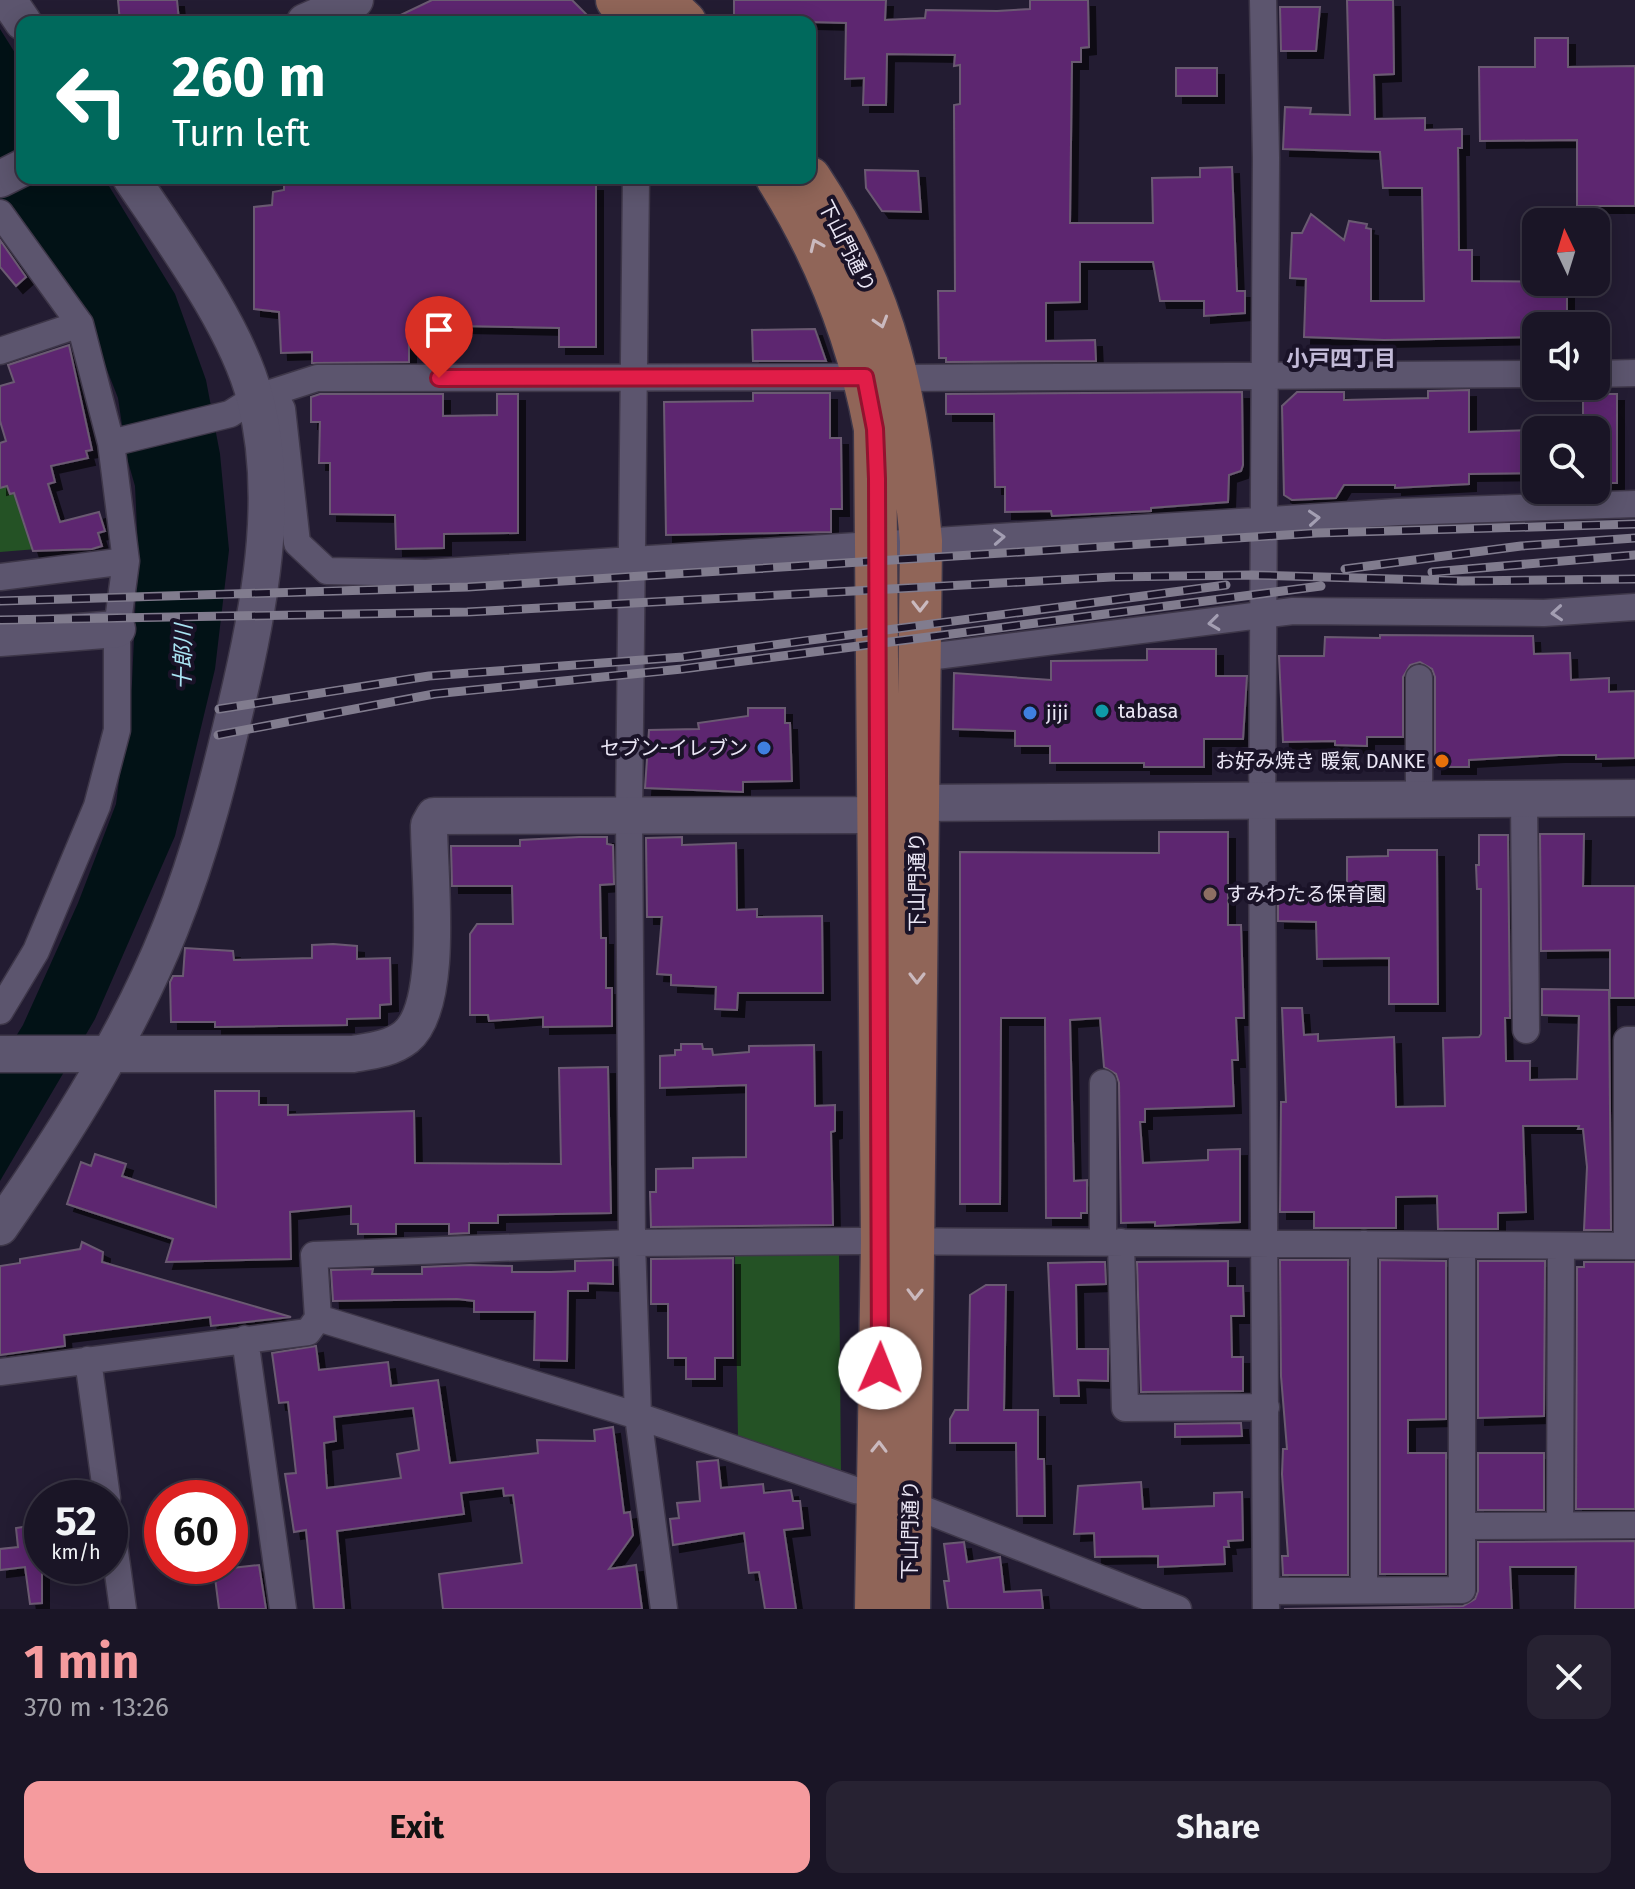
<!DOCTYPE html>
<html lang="en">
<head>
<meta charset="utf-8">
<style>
  body { margin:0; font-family:"Fira Sans","Noto Sans JP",sans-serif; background:#272232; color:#f1f3f6; height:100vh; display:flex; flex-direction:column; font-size:30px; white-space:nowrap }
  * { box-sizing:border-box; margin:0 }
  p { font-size:26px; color:#9f9fa7 }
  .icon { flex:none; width:44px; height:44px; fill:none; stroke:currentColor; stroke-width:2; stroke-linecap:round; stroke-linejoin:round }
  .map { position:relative; height:1609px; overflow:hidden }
  .panel { display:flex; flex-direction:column; background:#1a1526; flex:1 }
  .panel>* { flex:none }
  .hud { position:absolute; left:16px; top:16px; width:800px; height:168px; border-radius:16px; box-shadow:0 4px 20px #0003,0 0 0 2px #383443; background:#00695c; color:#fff; overflow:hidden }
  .needle { width:52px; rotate:356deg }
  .buttons { position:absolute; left:1522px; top:208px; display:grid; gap:16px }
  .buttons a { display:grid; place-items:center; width:88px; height:88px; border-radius:16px; background:#1a1526; box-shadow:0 4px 20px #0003,0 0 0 2px #383443; font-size:40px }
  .speed { position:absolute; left:24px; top:1480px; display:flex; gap:16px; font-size:40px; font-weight:700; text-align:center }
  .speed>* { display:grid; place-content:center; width:104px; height:104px; border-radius:50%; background:#1a1526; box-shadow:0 4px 20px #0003,0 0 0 2px #383443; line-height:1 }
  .speed small { font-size:20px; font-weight:400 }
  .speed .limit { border:12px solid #d22; background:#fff; color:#111 }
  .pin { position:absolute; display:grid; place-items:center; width:68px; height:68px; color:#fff; margin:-82px -34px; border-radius:50% 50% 50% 0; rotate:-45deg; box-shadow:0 0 8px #0007 }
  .pin .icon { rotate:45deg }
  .me { position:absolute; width:88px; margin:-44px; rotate:1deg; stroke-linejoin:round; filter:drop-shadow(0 0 6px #0008) }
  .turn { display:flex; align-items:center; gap:28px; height:168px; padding:0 24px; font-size:36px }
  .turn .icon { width:104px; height:104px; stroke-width:2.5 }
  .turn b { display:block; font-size:56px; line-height:68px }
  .round { display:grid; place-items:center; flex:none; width:84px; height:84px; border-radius:16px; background:#272232 }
  .headline { display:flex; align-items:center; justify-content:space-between; height:136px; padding:0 24px }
  h1 { font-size:48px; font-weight:700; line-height:60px; color:#f59b9e }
  .primary-button { display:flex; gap:16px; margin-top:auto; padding:16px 24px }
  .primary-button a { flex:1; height:92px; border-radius:16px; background:#f59b9e; color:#111; font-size:32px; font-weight:700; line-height:92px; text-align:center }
  .primary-button a+a { background:#272232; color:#f1f3f6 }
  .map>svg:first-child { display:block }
  .green { fill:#245225 }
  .water { fill:#021216 }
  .building { fill:#5d276f; stroke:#6b5a72; stroke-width:2; fill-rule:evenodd; filter:url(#shadow) }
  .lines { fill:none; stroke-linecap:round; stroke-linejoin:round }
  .street-casing { stroke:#3e3749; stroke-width:29 }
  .secondary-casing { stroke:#3e3749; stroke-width:39 }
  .primary-casing { stroke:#3e3749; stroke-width:45 }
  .street { stroke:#5c556e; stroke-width:26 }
  .secondary { stroke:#5c556e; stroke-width:36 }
  .primary { stroke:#906558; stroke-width:42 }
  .rail-casing { stroke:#817c8e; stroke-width:9 }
  .rail { stroke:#1a1328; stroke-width:6; stroke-dasharray:18; stroke-linecap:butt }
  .oneway { stroke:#cab9be }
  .oneway2 { stroke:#a39eb2 }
  .route-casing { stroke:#92132f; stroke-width:20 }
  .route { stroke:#e11d48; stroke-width:14 }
  .culture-dot { fill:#0f9aa8; stroke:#1a1328; stroke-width:3 }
  .shop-dot { fill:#3f7fe0; stroke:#1a1328; stroke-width:3 }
  .food-dot { fill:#e8710a; stroke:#1a1328; stroke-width:3 }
  .education-dot { fill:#8d6e63; stroke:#1a1328; stroke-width:3 }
  .labels { text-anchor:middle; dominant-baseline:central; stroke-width:8; stroke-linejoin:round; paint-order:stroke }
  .street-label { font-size:20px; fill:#eae6f5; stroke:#1a1328 }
  .poi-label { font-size:20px; fill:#eae6f5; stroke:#1a1328; text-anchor:start }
  .neighbourhood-label { font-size:22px; font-weight:bold; fill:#c2bad7; stroke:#1a1328 }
  .water-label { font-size:22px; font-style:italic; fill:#a9e4f2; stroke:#1a1328 }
</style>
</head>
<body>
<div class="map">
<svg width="1635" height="1609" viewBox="0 0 1635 1609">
  <defs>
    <filter id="shadow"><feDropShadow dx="7" dy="7" stdDeviation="0" flood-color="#0009"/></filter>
  </defs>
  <rect width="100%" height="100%" fill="#231c32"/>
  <path class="green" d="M8 468 37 549 0 552V471Z
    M839 1253 841 1474 738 1438 735 1254Z"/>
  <path class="water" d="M0 29 22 64V178H104L175 294 206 380 220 454 229 550 215 669 175 836 95 1019 0 1181V1062L23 1025 78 903 116 804 132 683 138 548 135 486 127 458 118 398 81 303 0 198Z"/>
  <path class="building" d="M118 0H177L179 21 120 22Z
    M432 0H572L594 22H386Z
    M734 0H886L885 20 925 18 926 10 997 11 1030 9V0H1088L1089 47 1081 48V62H1072L1070 223H1153L1152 178 1200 177V168L1232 167 1237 291H1245V313L1204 316V301H1160L1153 262H1080V302L1046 303V341L1095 340 1096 361 946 362V358H939L938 291H955L954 105 960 104V65L954 66 955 55 887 54 886 105H863L864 78 845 79 846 23 734 20Z
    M1347 0H1393L1394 74 1374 75 1375 119 1425 118V130L1462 129V148H1458L1459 250H1472V281L1567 282V326H1536V337L1384 340 1304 337 1306 279 1290 278 1292 233H1302L1311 214 1344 240 1349 221 1367 224 1366 228 1371 229V301H1424L1422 188H1383L1380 152 1283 149 1285 107 1311 108 1310 114 1350 115Z
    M1280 7H1320L1316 51H1281Z
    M1535 38H1568V67L1635 66V206H1577V140L1480 141 1479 67H1535Z
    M1176 68H1217V96H1176Z
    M865 170 918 171 921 212 882 211 866 188Z
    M284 178H528V184H596V347H559V328L409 325V362L312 363V352L281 353 279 312 254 309V207L272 205 273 192 284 190Z
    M0 240 26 277 16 286 0 267Z
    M815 329 826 361H753L752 330Z
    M69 345 92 450 86 451 88 458 51 466 55 482 48 484 60 522 99 512 105 531 98 533 102 546 92 549 33 551 14 493 10 494 7 486 0 488V443L6 441 0 421V386L14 382 8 365Z
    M1469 390V432L1536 430V473L1469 474V484L1395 488V485H1344L1336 498 1292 500 1284 495 1282 406 1297 392H1344V400L1428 398V391Z
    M1242 392 1243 465 1241 471 1229 475 1228 502 1151 508V511L1052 516 1051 511 1005 512V487H995L994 414H946V394Z
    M753 393H830V438H841L842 509H831V532L666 535 664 402 753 401Z
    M320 394H443V416L497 415V394H518V533L444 534V548L396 549 395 515 330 514V463H319L320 422H311V397Z
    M1583 394H1617V483H1596V430H1583Z
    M1380 635 1533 636 1534 654 1570 653 1571 680 1609 678V692L1635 691V758L1596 759V755H1558L1469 760V767H1435V677L1432 669 1420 662 1410 665 1403 677V737H1367V746L1335 745V741L1283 742 1279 656H1324L1325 637 1380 638Z
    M1147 649H1216V676H1247L1243 739H1204V767H1144V763H1050V746H1015V731L953 729 954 673 1051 680V661L1147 660Z
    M748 708H785V723H790L792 781 743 782V792L645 788 649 730 699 729 698 723 748 716Z
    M1159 832H1228V925H1241L1244 1018H1236L1238 1060H1232L1234 1106 1145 1109V1122H1140L1143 1163 1208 1160V1150L1240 1149V1222L1155 1226V1222L1121 1223 1119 1083 1116 1074 1104 1067 1100 1018 1070 1020 1074 1181 1087 1180V1213H1081V1218H1046L1045 1018H1001L1000 1204H960V852L1159 853Z
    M1540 834H1584L1583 886H1635V998H1610V950L1541 951Z
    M1479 835H1508L1510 1018H1505L1506 1061H1530V1080L1577 1079 1579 1016 1542 1015V989L1609 990 1611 1230H1584L1587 1167 1583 1129H1578L1579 1126H1523L1526 1212 1498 1213V1229H1438L1437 1196 1396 1197V1228H1314V1212H1280L1281 1102H1286L1282 1008H1302L1304 1035 1318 1034V1041L1394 1037 1396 1107 1445 1106 1443 1038 1479 1037 1481 1034V889H1477L1476 865H1479Z
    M579 837H607V844L613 845 614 884 600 885 601 938H606V988H612V1026L543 1027V1017L489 1021 488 1015H470V934L477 924H513L512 886H452L451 846H520V840Z
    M682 837V845L736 843 737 910 757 909V917L822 916 823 993H738L737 1010 715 1009 716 987 671 985V975L657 974 662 917H647L646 838Z
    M1388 850H1437L1438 1004H1389V958L1317 959 1316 922 1278 921V894H1347V857L1388 856Z
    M333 944 357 946V959L390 958 391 1004 380 1005V1018L347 1019V1025L215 1027V1022H171L170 982 173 976H183L185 948 233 951 234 960 312 958V945Z
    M681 1044H702L703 1049H712L713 1055 749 1052V1046L814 1045 815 1106 835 1105V1131L831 1132 833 1225 651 1227 650 1192H656V1169L693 1168V1158L746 1157V1085L660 1088V1056L675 1055V1050H681Z
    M608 1067 611 1213 498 1215V1223H469V1233L449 1234V1224H396V1234H358V1224H351V1206L290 1212 291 1259 166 1262 173 1239 67 1204 81 1162 91 1166 95 1154 126 1164 122 1176 216 1207 215 1091H259V1105H288V1115L414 1111 415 1163 561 1164 559 1068Z
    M82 1242 103 1252 102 1262 291 1317 211 1326 210 1317 64 1335 65 1346 0 1355V1266L20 1263V1259L80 1249Z
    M733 1258V1358H715V1379H686V1358H668V1304H651V1259Z
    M613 1260V1284L588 1283V1291H568L567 1361 534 1360 535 1312H474V1301L457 1299 333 1301 331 1270 373 1269 372 1274H422V1267L470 1265 512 1266V1272H551L575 1271V1261Z
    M1280 1260H1348V1575H1283L1282 1556H1288L1282 1474 1283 1449H1287L1281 1376Z
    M1380 1260 1446 1261V1419L1408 1420V1453H1446V1574H1380Z
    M1228 1261V1286H1243L1244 1316H1231L1232 1357H1243V1391L1141 1392 1137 1262Z
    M1478 1261H1545L1544 1416 1478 1418Z
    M1093 1262H1105L1106 1284 1076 1285 1077 1349H1108V1381L1078 1380 1079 1396H1054L1048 1263Z
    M1584 1262H1635V1509H1576L1577 1267H1584Z
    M986 1285H1006L1004 1410H1038V1459H1044L1045 1516H1017L1016 1443H950V1419L955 1410H968L970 1295Z
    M316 1346 319 1370 388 1362 391 1386 438 1380 450 1463 538 1453 537 1440 595 1441 594 1430 613 1427 624 1513 630 1512 633 1535 609 1569 636 1565 642 1609H443L439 1574 522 1563 513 1495 504 1496 503 1488 461 1493 464 1514 337 1531 344 1609H314L306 1530 294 1532 285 1474 296 1473 288 1402 279 1403 272 1353ZM413 1408 419 1450 397 1454 401 1478 327 1488 324 1443 336 1441 334 1417Z
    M1241 1423 1242 1436 1175 1437V1424Z
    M1478 1453H1544V1510H1478Z
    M718 1460 721 1488 763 1484 764 1493 791 1490 793 1501H800L803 1528 784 1530 796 1609H765L759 1572 749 1573 744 1533 673 1545 670 1519 679 1518 677 1503 700 1501 697 1462Z
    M1141 1482 1143 1509 1214 1506V1493L1242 1492 1243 1540 1228 1541 1229 1547H1224L1225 1564 1158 1567V1556L1095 1557 1094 1533 1074 1534 1078 1486Z
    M42 1524V1603L30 1604 25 1567 0 1570V1549L18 1547 16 1528Z
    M1635 1541V1609H1575L1576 1567H1510L1512 1609H1284L1463 1606 1475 1599 1478 1591V1542Z
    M964 1542 967 1562 1000 1557 1004 1592 1041 1590 1043 1609H948L944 1581H949L944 1544Z
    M259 1565 266 1609H219L214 1570Z"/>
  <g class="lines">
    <g class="street-casing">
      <path id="street" d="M1263 0 1266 158 1262 824 1266 1609
        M636 178 629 814 632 1243 638 1416 664 1609
        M0 213 80 324 111 443
        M0 351 80 324
        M1596 374 1635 373
        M899 378 1536 374
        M273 392 282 409 297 543 327 571 426 573 1398 512 1635 504
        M0 577 126 561
        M920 658 1293 611 1544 613 1635 607
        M1419 678V799
        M1524 799 1526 1030
        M0 1011 36 951 97 806 117 730V629L126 561 111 443 230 414 255 398 317 378 865 377
        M1103 1242V1083
        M1121 1242 1125 1408 1266 1407
        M1627 1246V1040H1635
        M318 1318 314 1255 632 1243 855 1241 1635 1246
        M245 1339 283 1609
        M88 1360 107 1498
        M0 1372 308 1332 318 1318 638 1416 855 1490 878 1493
        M910 1504 1178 1609
        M110 1516 123 1609
        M1560 1525 1561 1246
        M1463 1526 1635 1525
        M1364 1590V1244
        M1266 1591 1462 1590V1246"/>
    </g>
    <g class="secondary-casing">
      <path id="secondary" d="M8 0 23 22
        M305 22 355 0
        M0 179 22 168
        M0 638 117 629
        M0 1054H353C371 1051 391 1049 406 1037 445 1005 429 875 429 825L434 816 878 815 917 803 1635 798
        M0 1227C65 1134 128 1034 170 929 202 850 222 768 241 685 262 593 279 492 255 398 237 327 172 239 131 178"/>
    </g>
    <g class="primary-casing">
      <path id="primary" d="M617 0 638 22
        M662 0 685 22
        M777 178C826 256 858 338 875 429L882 1242 876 1609
        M810 178C889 297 908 402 921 541L909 1609"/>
    </g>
    <use href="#street" class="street"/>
    <use href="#secondary" class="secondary"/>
    <use href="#primary" class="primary"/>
    <g class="rail-casing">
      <path id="rail" d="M1345 569 1521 546 1635 538
        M1432 572 1635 555
        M0 601 468 587 1317 533 1635 524
        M0 620 467 612 1112 577 1251 575 1462 581 1635 579
        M219 709 429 676 683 657 1226 585
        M218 735 434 694 682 669 1321 586"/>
    </g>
    <use href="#rail" class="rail"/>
  </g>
  <defs><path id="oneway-chevron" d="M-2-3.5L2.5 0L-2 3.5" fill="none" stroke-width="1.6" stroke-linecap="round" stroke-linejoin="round" transform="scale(2)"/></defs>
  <g class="oneway">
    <use href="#oneway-chevron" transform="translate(816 245) rotate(-114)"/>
    <use href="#oneway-chevron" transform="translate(881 322) rotate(73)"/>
    <use href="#oneway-chevron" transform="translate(920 606) rotate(90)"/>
    <use href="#oneway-chevron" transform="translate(917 978) rotate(90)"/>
    <use href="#oneway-chevron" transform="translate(915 1294) rotate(91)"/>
    <use href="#oneway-chevron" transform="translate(879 1447) rotate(-89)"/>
  </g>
  <g class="oneway2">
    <use href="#oneway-chevron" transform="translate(1314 518) rotate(-4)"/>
    <use href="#oneway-chevron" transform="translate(999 537) rotate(-3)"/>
    <use href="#oneway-chevron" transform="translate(1557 613) rotate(176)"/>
    <use href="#oneway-chevron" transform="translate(1214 623) rotate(173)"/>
  </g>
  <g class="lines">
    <g class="route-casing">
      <path id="route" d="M439 378 865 377 875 429 877 479 880 1368"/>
    </g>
    <use href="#route" class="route"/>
  </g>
  <circle class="culture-dot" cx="1102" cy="711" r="8"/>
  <g class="shop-dot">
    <circle cx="1030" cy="713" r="8"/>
    <circle cx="764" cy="748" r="8"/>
  </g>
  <circle class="food-dot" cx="1442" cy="761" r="8"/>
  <circle class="education-dot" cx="1210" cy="894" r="8"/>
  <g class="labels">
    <g class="street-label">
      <text transform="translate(847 246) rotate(63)">下山門通り</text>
      <text transform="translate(917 882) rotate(-90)">下山門通り</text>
      <text transform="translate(910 1530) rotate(-89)">下山門通り</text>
    </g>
    <g class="poi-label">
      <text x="1118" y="711">tabasa</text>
      <text x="1046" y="713">jiji</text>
      <text x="748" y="748" text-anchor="end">セブン-イレブン</text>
      <text x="1426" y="761" text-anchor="end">お好み焼き 暖氣 DANKE</text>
      <text x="1226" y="894">すみわたる保育園</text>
    </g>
    <g class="neighbourhood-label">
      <text x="1341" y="358">小戸四丁目</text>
    </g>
    <g class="water-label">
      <text transform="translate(183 657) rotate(-89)">十郎川</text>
    </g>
  </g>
</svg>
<div class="buttons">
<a><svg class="needle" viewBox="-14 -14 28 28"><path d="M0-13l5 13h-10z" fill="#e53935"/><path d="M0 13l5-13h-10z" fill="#9f9fa7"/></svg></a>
<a><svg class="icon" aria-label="sound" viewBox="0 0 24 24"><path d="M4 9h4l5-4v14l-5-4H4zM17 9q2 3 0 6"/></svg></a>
<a><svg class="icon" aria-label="search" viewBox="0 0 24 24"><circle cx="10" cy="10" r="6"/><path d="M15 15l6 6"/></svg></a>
</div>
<div class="speed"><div>52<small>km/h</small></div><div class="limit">60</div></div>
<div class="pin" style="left:439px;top:378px;background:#d93025"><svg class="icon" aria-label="arrive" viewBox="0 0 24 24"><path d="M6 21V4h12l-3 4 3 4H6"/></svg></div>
<svg class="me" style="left:880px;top:1368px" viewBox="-20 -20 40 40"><circle r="19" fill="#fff"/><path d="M0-13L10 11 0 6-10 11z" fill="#e11d48"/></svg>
<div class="hud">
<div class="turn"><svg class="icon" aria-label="left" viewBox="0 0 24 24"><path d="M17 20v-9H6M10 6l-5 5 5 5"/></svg><div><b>260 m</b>Turn left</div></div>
</div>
</div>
<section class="panel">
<div class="headline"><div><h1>1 min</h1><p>370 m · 13:26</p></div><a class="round"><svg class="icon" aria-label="close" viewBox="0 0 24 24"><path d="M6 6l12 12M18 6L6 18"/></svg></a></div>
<div class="primary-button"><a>Exit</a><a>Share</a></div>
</section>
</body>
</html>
